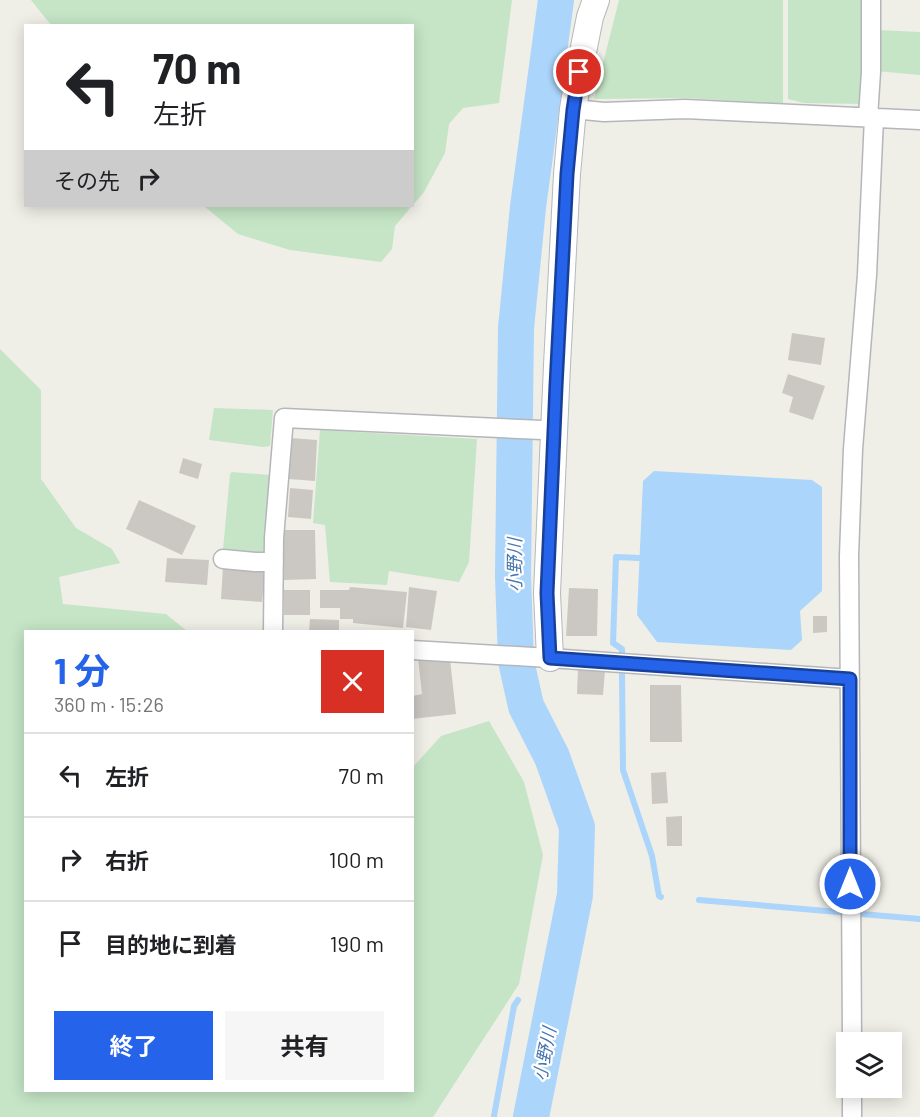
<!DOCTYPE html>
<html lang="ja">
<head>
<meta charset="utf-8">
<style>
  body { margin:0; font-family:Barlow,"Noto Sans JP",sans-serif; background:#f6f6f6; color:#202124; height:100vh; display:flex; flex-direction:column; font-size:22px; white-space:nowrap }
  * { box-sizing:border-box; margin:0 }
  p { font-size:20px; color:#757577 }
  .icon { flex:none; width:33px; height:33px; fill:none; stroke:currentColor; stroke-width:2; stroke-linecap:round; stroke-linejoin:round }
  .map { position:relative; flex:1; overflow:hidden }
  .sheet { position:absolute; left:24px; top:630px; width:390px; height:462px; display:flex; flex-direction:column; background:#fff; border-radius:0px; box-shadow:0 3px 15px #0003 }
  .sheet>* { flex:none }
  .banner { position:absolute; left:24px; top:24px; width:390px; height:183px; border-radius:0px; box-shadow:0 3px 15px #0003; background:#fff; color:#202124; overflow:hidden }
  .buttons { position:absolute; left:836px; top:1032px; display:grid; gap:12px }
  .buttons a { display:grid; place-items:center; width:66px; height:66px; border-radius:0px; background:#fff; box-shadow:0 3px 15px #0003; font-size:30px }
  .pin { position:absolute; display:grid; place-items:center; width:51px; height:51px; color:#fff; margin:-26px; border:3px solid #fff; border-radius:50%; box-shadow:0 2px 6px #0007 }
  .me { position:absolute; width:66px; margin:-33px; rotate:0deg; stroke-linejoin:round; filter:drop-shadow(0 0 4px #0008) }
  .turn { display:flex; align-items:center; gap:21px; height:126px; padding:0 30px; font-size:27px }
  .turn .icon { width:78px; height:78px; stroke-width:2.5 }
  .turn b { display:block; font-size:42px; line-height:51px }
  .then { display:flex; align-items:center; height:57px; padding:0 30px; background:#0003; gap:12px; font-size:22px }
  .round { display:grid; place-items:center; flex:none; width:63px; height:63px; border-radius:0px; background:#f6f6f6 }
  .summary { display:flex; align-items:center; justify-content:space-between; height:102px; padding:0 30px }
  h1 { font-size:36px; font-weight:700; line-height:45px; color:#2563eb }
  .cta { display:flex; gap:12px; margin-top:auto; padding:12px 30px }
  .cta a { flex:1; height:69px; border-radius:0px; background:#2563eb; color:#fff; font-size:24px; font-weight:700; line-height:69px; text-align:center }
  .cta a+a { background:#f6f6f6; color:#202124 }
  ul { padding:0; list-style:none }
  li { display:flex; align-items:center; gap:18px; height:84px; padding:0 30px; border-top:2px solid #e0e0e0 }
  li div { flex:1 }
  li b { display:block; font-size:22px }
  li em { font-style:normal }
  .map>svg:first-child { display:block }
  .green { fill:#c5e5c6 }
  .water { fill:#abd5fb }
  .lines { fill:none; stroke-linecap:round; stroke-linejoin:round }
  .stream { stroke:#abd5fb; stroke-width:6 }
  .river { stroke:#abd5fb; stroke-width:36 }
  .building { fill:#cbc8c4 }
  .street-casing { stroke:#b4b6ba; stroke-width:21 }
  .secondary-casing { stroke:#b5b8bd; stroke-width:28 }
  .street { stroke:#fff; stroke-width:18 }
  .secondary { stroke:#fff; stroke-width:26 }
  .route-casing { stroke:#184099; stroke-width:15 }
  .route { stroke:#2563eb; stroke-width:10 }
  .labels { text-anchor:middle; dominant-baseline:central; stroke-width:4.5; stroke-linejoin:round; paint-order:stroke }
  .water-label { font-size:18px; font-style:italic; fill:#4875ad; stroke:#fff }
</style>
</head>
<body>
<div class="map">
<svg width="920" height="1117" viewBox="0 0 920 1117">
  <rect width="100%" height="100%" fill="#efeee7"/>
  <path class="green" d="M31 0H512L499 103 463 108 449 124 445 153 424 192 413 205 412 26 51 25Z
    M619 0H783V104L685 98 594 99Z
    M788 0H864L862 104 804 103 788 99Z
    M876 30 920 32V75L876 71Z
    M204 206H412L395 226 392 249 381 262 290 250 238 234Z
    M0 349 41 390V479L76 528 112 549 120 563 59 577 63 604 166 614 187 631 26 632V1090H412L413 767 441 736 489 721 524 782 543 855 519 984 433 1117H0Z
    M214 408 273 410 270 446 263 447 209 440Z
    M320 430 477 439 469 562 459 582 389 571 387 585 330 582 325 525 313 523Z
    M232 472 270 475 266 549 261 555 224 552 223 550 230 474Z"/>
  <path class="water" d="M654 471 812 480 822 487V591L800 611 802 640 791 650 657 642 637 615 643 481Z"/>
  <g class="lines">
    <path class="stream" d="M622 654V649L613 643 616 557 640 558
      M622 673 623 770 652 856 659 896 661 897
      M699 900 920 919
      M552 1002 555 999
      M494 1116 514 1006 518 1000"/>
    <path class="river" d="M531 1117 575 895 577 827 552 757 526 706 516 661 513 576 516 328 528 207 556 0"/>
  </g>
  <path class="building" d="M792 333 825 338 821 365 788 360Z
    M788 374 825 386 813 420 789 412 793 397 782 393Z
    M291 438 317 440 315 481 289 479Z
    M183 458 202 464 198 479 179 473Z
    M290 488 313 490 311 519 288 517Z
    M139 500 196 526 182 555 126 529Z
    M283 530H315L316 579 284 580Z
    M167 558 209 560 207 585 165 582Z
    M223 567 265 571 262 602 221 599Z
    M350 587 407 592 403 628 353 623V619H340V608H320V590H349Z
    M409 587 437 591 431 630 406 627Z
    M569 588 598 589 597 636H566Z
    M284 590H310V615H284Z
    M813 616H827V632L813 633Z
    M310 619 339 620V632H309Z
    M418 658 450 659 456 714 412 719V696L422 694Z
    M578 668 605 670 603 695 577 694Z
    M650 685H681L682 742H650Z
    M666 772 668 803 652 804 651 773Z
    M682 816V846H667L666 817Z"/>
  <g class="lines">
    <g class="street-casing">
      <path id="street" d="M573 109 604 112 685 109 920 120
        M868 117 871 72V0
        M223 559 255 562H274
        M273 632 274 538 284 418 542 430 554 429
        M412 650 550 658 850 679
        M852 1042 849 556 853 449 867 275 874 117
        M852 1088V1117"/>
    </g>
    <g class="secondary-casing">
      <path id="secondary" d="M550 658 547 593 557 365 567 174 573 109 579 72 590 17 596 0"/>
    </g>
    <use href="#street" class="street"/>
    <use href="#secondary" class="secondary"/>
  </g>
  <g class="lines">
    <g class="route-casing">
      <path id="route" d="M579 72 573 110 567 174 556 386 547 593 550 658 850 679V884"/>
    </g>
    <use href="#route" class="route"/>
  </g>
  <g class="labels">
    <g class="water-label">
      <text transform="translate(514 565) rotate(-90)">小野川</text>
      <text transform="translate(544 1054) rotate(-79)">小野川</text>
    </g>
  </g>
</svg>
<div class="buttons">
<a><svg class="icon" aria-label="layers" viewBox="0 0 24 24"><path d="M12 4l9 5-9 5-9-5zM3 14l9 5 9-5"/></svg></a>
</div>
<div class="pin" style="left:579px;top:72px;background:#d93025"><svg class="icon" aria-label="arrive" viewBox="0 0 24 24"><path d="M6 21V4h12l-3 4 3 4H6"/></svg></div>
<svg class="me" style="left:850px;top:884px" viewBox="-20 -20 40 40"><circle r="17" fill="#2563eb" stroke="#fff" stroke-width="3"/><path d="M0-11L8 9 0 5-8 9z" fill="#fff"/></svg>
<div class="banner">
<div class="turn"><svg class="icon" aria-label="left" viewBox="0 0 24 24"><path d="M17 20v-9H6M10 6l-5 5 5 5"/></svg><div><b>70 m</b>左折</div></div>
<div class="then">その先<svg class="icon" aria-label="right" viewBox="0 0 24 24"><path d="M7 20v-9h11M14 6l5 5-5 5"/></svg></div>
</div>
<section class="sheet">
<div class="summary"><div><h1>1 分</h1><p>360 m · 15:26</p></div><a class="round" style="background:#d93025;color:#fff"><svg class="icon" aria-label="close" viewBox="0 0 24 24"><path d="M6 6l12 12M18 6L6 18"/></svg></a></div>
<ul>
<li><svg class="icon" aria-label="left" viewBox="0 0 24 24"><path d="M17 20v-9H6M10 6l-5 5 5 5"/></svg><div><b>左折</b></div><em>70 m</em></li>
<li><svg class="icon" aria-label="right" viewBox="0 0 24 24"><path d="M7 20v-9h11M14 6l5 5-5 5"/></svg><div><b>右折</b></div><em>100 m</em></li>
<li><svg class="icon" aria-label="arrive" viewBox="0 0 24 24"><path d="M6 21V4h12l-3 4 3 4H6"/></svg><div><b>目的地に到着</b></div><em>190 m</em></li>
</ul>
<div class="cta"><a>終了</a><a>共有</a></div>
</section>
</div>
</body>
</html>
